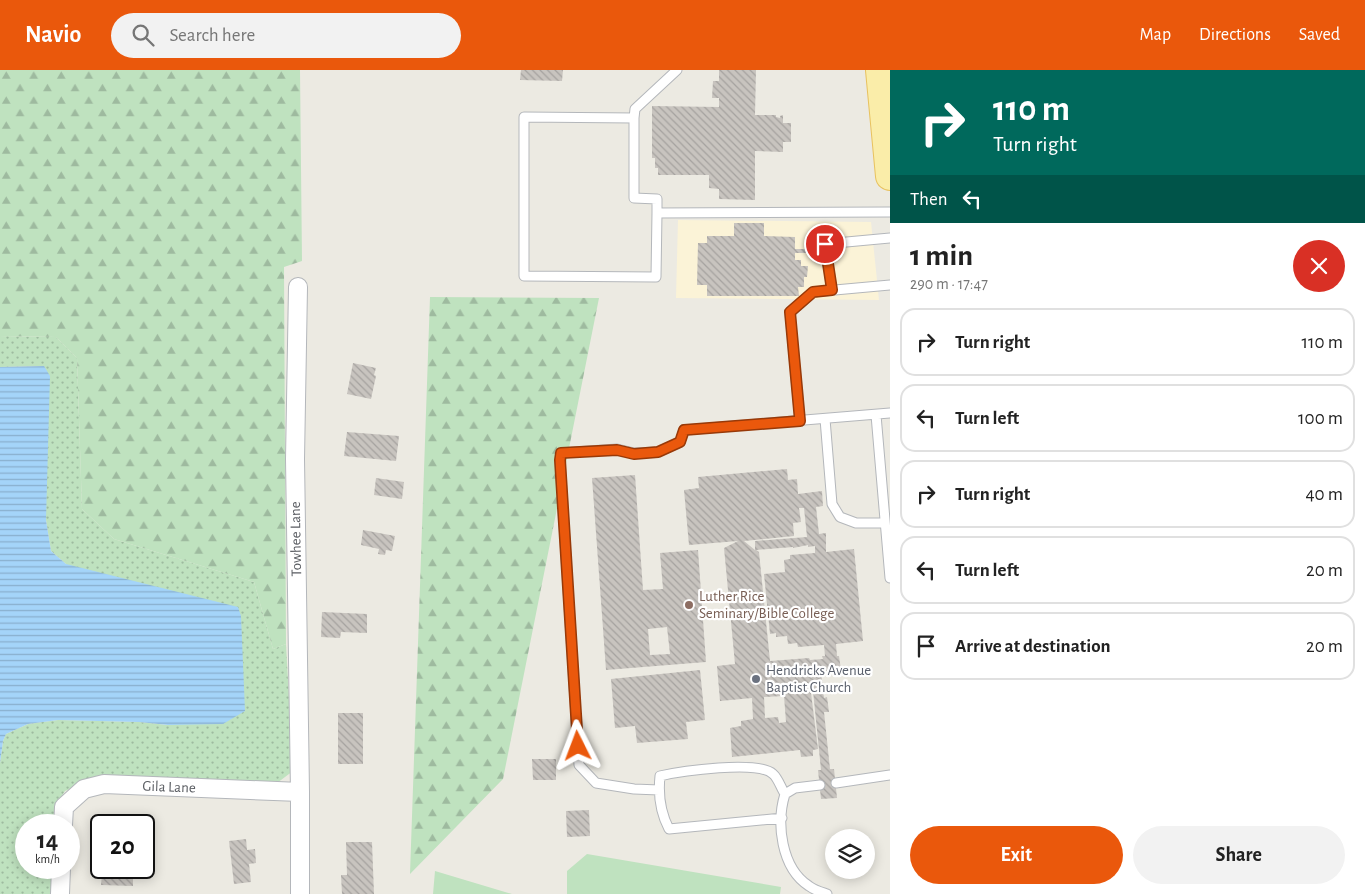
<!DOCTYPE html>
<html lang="en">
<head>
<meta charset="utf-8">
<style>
  body { margin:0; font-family:"Alegreya Sans",sans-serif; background:#f2f2f2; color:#222; height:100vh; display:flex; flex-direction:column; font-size:19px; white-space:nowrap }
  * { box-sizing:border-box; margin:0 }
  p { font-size:16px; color:#767676 }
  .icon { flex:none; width:28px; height:28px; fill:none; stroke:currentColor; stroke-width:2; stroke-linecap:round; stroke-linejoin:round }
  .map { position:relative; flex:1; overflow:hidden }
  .sheet { display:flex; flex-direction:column; background:#fff; width:475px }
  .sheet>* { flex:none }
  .top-card { background:#00695c; color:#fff; overflow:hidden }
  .controls { position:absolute; left:825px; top:759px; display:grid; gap:10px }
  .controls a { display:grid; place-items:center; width:50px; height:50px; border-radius:50%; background:#fff; box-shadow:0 2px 12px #0003; font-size:25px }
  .speed { position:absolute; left:15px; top:744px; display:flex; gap:10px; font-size:25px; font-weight:700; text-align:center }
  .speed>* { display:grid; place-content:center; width:65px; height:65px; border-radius:50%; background:#fff; box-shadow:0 2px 12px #0003; line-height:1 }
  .speed small { font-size:12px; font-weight:400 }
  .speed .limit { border:2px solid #111; border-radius:8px; background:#fff; color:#111 }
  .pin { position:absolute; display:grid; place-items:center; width:42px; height:42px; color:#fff; margin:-21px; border:2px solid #fff; border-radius:50%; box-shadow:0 1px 5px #0007 }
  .me { position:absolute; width:55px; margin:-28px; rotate:357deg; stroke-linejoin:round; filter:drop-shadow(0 0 4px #0008) }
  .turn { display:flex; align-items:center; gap:18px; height:105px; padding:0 20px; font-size:22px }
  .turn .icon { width:65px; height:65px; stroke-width:2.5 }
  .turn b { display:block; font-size:35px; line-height:42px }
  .then { display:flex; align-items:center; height:48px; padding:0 20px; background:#0003; gap:10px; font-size:19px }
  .round { display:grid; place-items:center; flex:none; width:52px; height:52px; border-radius:26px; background:#f2f2f2 }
  .summary { display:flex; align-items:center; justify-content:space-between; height:85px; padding:0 20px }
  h1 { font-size:30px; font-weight:700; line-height:38px }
  .primary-button { display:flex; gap:10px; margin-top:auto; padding:10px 20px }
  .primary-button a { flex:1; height:58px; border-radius:30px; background:#ea580c; color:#fff; font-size:20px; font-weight:700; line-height:58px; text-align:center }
  .primary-button a+a { background:#f2f2f2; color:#222 }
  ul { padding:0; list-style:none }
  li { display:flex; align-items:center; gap:15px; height:68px; margin:0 10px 8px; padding:0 10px; border:2px solid #e0e0e0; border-radius:15px }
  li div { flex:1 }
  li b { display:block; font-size:19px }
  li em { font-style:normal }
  header { display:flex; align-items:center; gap:30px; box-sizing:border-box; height:70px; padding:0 25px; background:#ea580c; color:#fff }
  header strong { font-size:24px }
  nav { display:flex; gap:28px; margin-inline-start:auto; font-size:18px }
  .search { width:350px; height:45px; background:#f2f2f2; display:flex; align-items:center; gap:12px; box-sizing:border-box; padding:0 18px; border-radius:28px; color:#767676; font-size:19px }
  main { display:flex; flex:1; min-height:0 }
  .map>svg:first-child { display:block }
  .commercial { fill:#fbf3d7 }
  .grass { fill:url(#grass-dots) }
  .forest { fill:url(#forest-firs) }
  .garden { fill:#bfe2bf }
  .water { fill:url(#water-rules) }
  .building { fill:url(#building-back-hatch); fill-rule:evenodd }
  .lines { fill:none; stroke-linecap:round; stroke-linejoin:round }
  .service-casing { stroke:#b4b7bb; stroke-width:11 }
  .minor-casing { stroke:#b4b7bb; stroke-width:20 }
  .primary-casing { stroke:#e8c25f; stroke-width:30 }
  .service { stroke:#fff; stroke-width:9 }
  .minor { stroke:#fff; stroke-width:18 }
  .primary { stroke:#faeda9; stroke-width:28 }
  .route-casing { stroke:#983908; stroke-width:12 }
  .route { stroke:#ea580c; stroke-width:9 }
  .education-dot { fill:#8d6e63; stroke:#fff; stroke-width:2 }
  .worship-dot { fill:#6b7280; stroke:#fff; stroke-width:2 }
  .labels { text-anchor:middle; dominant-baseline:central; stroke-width:4.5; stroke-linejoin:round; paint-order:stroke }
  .street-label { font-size:15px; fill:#5a5d62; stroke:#fff }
  .education-label { font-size:15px; fill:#785e54; stroke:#fff; text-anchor:start }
  .worship-label { font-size:15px; fill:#5b616d; stroke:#fff; text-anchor:start }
</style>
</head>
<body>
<header>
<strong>Navio</strong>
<div class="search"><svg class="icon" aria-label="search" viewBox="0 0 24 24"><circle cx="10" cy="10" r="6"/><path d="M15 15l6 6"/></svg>Search here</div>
<nav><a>Map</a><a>Directions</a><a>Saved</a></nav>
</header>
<main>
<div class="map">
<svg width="890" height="824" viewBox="0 0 890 824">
  <defs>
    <pattern id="grass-dots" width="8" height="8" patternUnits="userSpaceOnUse" patternTransform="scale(1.25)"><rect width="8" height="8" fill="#bfe2bf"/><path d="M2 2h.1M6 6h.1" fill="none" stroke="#9eba9f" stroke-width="1.8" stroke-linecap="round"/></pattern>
    <pattern id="forest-firs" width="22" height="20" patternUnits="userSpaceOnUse" patternTransform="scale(1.25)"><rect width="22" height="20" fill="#bfe2bf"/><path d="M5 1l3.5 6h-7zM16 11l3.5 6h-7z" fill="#9eba9f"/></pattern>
    <pattern id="water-rules" width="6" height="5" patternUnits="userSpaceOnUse" patternTransform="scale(1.25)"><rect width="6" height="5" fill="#a4d4f9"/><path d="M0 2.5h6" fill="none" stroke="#89afcd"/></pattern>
    <pattern id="building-back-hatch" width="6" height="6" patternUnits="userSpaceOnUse" patternTransform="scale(1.25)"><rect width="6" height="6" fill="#c8c4bf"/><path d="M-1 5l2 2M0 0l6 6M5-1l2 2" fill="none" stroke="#a5a29f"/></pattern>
  </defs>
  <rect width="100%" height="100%" fill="#eceae2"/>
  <path class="commercial" d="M678 150 871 152 879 230 676 228Z"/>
  <path class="grass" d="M0 266 56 267 77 288 82 439 114 469 254 512 273 579 286 574 293 701 277 713 96 708 65 721 55 737V755H26V798H54L53 824H0V693L3 671 6 664 28 654 58 650 139 652 168 655 66 494 51 481 46 450 44 296 0 297Z"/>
  <path class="forest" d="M0 0H300L302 191 284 197 286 574 273 579 254 512 114 469 82 439 77 288 56 267 0 266Z
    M430 227 599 228 503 709 410 804Z"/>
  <path class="garden" d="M587 784 781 817 780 824H567V801Z
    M435 801 512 824H433Z"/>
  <path class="water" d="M44 296 50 306 46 450 51 481 66 494 238 537 241 546 245 641 223 654 168 655 139 652 58 650 28 654 6 664 3 671 0 693V297Z"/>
  <path class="building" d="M521 0H563L562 11 520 10Z
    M719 0H756L755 45H776V47L780 48V46L783 45V53H791V72H783V82L755 81V130L719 129V119L709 118V105H658V98H655V88H652V36L719 37V28H712L713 11H719Z
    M734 153H764V166L795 167V179H809V183H795V190H801V196H808L807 207H804V217H798L799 226H707V215H697L698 173H707V166H734Z
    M353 293 376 298 374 305 376 306 371 329 347 324Z
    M347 362 399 366 396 391 344 386Z
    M787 399 788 410 797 409 798 424 822 421 823 436 816 437 819 464 826 463V482L854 479 863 571 836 574 837 586H839L841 600 824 601 823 600H821L824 628 827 627 829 642H824L830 699H834L837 728 821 729 818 700H821L811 601 813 623H811L818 679 813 680V686L801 687 800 680 732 687 730 658 741 656V651L753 649 752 628 720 631 717 596 735 594 724 478 738 471 689 475 684 420 699 418 698 407ZM799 438H804L807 467 755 471V480L744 471 794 466 793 453 801 452ZM808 475V477L815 476V483L790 485V489L784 490 785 502 764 504 770 564 776 563V567L787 566 788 574 797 573 798 577 824 575 825 586H822L823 589 810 590 809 588 770 591 759 482 756 480 793 477V478ZM784 626 786 652 779 653 778 647 765 648 764 627Z
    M635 405 643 520 663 519 660 483 698 480 706 592 606 600 592 408ZM667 557 670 584 650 585 648 559Z
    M376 408 404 412 402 429 374 425Z
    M363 460 395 466 392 481 386 480 385 485 378 484 379 479 361 475Z
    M322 542 367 544V563L341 562 340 568 321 567Z
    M700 600 705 650 686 652 688 669 637 673 635 656 615 658 611 609Z
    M338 643H363V694H338Z
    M532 689H556V710H533Z
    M589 740 590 766 567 767 566 741Z
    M246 769 247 780 255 779 256 793 249 794 251 812 234 814 229 771Z
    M346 772H372L374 824H342L341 805H347Z
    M96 788H101V798H140V807H133V816L101 815 102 804H96Z"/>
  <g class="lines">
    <g class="service-casing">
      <path id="service" d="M634 48 635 39 677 0
        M657 143 656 207 524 206V47L634 48V128L657 129V143L890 142
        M832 220 825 174 890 168
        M876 345 890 508
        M825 349 832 434 840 447 856 453H885
        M800 351 790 243 813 222 890 215
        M836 713 890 705
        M820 715 795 718 785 724C776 753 781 798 809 816 814 820 821 822 827 824
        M659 720 634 719 596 713 579 695 560 390 561 383 617 379 634 383 658 382 680 372 684 360 890 343
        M782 748 669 759C660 742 658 725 660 706 681 701 758 690 773 704 778 708 781 718 785 724"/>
    </g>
    <g class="minor-casing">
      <path id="minor" d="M298 217 295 389 300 722V824
        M63 755 64 737 84 719 104 714 300 722
        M60 824 61 798"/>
    </g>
    <g class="primary-casing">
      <path id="primary" d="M880 0 890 106"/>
    </g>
    <use href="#service" class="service"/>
    <use href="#minor" class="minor"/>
    <use href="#primary" class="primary"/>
  </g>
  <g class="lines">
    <g class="route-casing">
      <path id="route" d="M578 676 560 390 561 383 617 380 634 384 658 382 680 372 684 360 800 351 790 242 813 222 832 220 825 174"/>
    </g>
    <use href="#route" class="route"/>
  </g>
  <circle class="education-dot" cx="689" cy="535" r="5"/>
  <circle class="worship-dot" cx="756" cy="609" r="5"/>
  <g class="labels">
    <g class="street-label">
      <text transform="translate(296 469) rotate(-91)">Towhee Lane</text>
      <text transform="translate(169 717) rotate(2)">Gila Lane</text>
    </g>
    <g class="education-label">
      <text x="699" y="526">Luther Rice<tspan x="699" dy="17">Seminary/Bible College</tspan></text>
    </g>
    <g class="worship-label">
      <text x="766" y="600">Hendricks Avenue<tspan x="766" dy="17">Baptist Church</tspan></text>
    </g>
  </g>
</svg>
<div class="controls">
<a><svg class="icon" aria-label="layers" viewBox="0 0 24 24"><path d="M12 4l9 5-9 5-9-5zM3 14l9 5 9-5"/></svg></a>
</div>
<div class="speed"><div>14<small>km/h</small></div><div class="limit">20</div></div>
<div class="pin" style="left:825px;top:174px;background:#d93025"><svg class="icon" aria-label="arrive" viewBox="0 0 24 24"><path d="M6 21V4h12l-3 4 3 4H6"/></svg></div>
<svg class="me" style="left:578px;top:676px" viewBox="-20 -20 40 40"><path d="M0-17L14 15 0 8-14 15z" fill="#ea580c" stroke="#fff" stroke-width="4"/></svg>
</div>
<section class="sheet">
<div class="top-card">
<div class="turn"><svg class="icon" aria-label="right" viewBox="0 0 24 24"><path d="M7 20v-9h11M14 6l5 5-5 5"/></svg><div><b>110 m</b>Turn right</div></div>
<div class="then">Then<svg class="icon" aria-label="left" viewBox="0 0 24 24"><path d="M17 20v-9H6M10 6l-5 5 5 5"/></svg></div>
</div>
<div class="summary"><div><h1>1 min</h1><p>290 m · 17:47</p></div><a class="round" style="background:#d93025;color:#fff"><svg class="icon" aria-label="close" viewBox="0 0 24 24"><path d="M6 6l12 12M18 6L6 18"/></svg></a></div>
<ul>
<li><svg class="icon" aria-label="right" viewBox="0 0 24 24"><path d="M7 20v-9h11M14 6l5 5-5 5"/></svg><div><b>Turn right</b></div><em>110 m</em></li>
<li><svg class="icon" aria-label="left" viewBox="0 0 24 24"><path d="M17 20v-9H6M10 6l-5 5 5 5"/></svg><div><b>Turn left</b></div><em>100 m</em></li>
<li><svg class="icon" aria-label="right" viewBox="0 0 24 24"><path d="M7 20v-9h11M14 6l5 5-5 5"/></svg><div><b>Turn right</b></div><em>40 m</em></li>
<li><svg class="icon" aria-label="left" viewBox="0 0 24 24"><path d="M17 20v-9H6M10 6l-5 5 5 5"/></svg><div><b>Turn left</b></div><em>20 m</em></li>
<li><svg class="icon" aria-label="arrive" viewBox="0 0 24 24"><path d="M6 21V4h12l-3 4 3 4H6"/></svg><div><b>Arrive at destination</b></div><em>20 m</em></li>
</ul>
<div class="primary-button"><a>Exit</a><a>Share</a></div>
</section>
</main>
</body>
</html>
